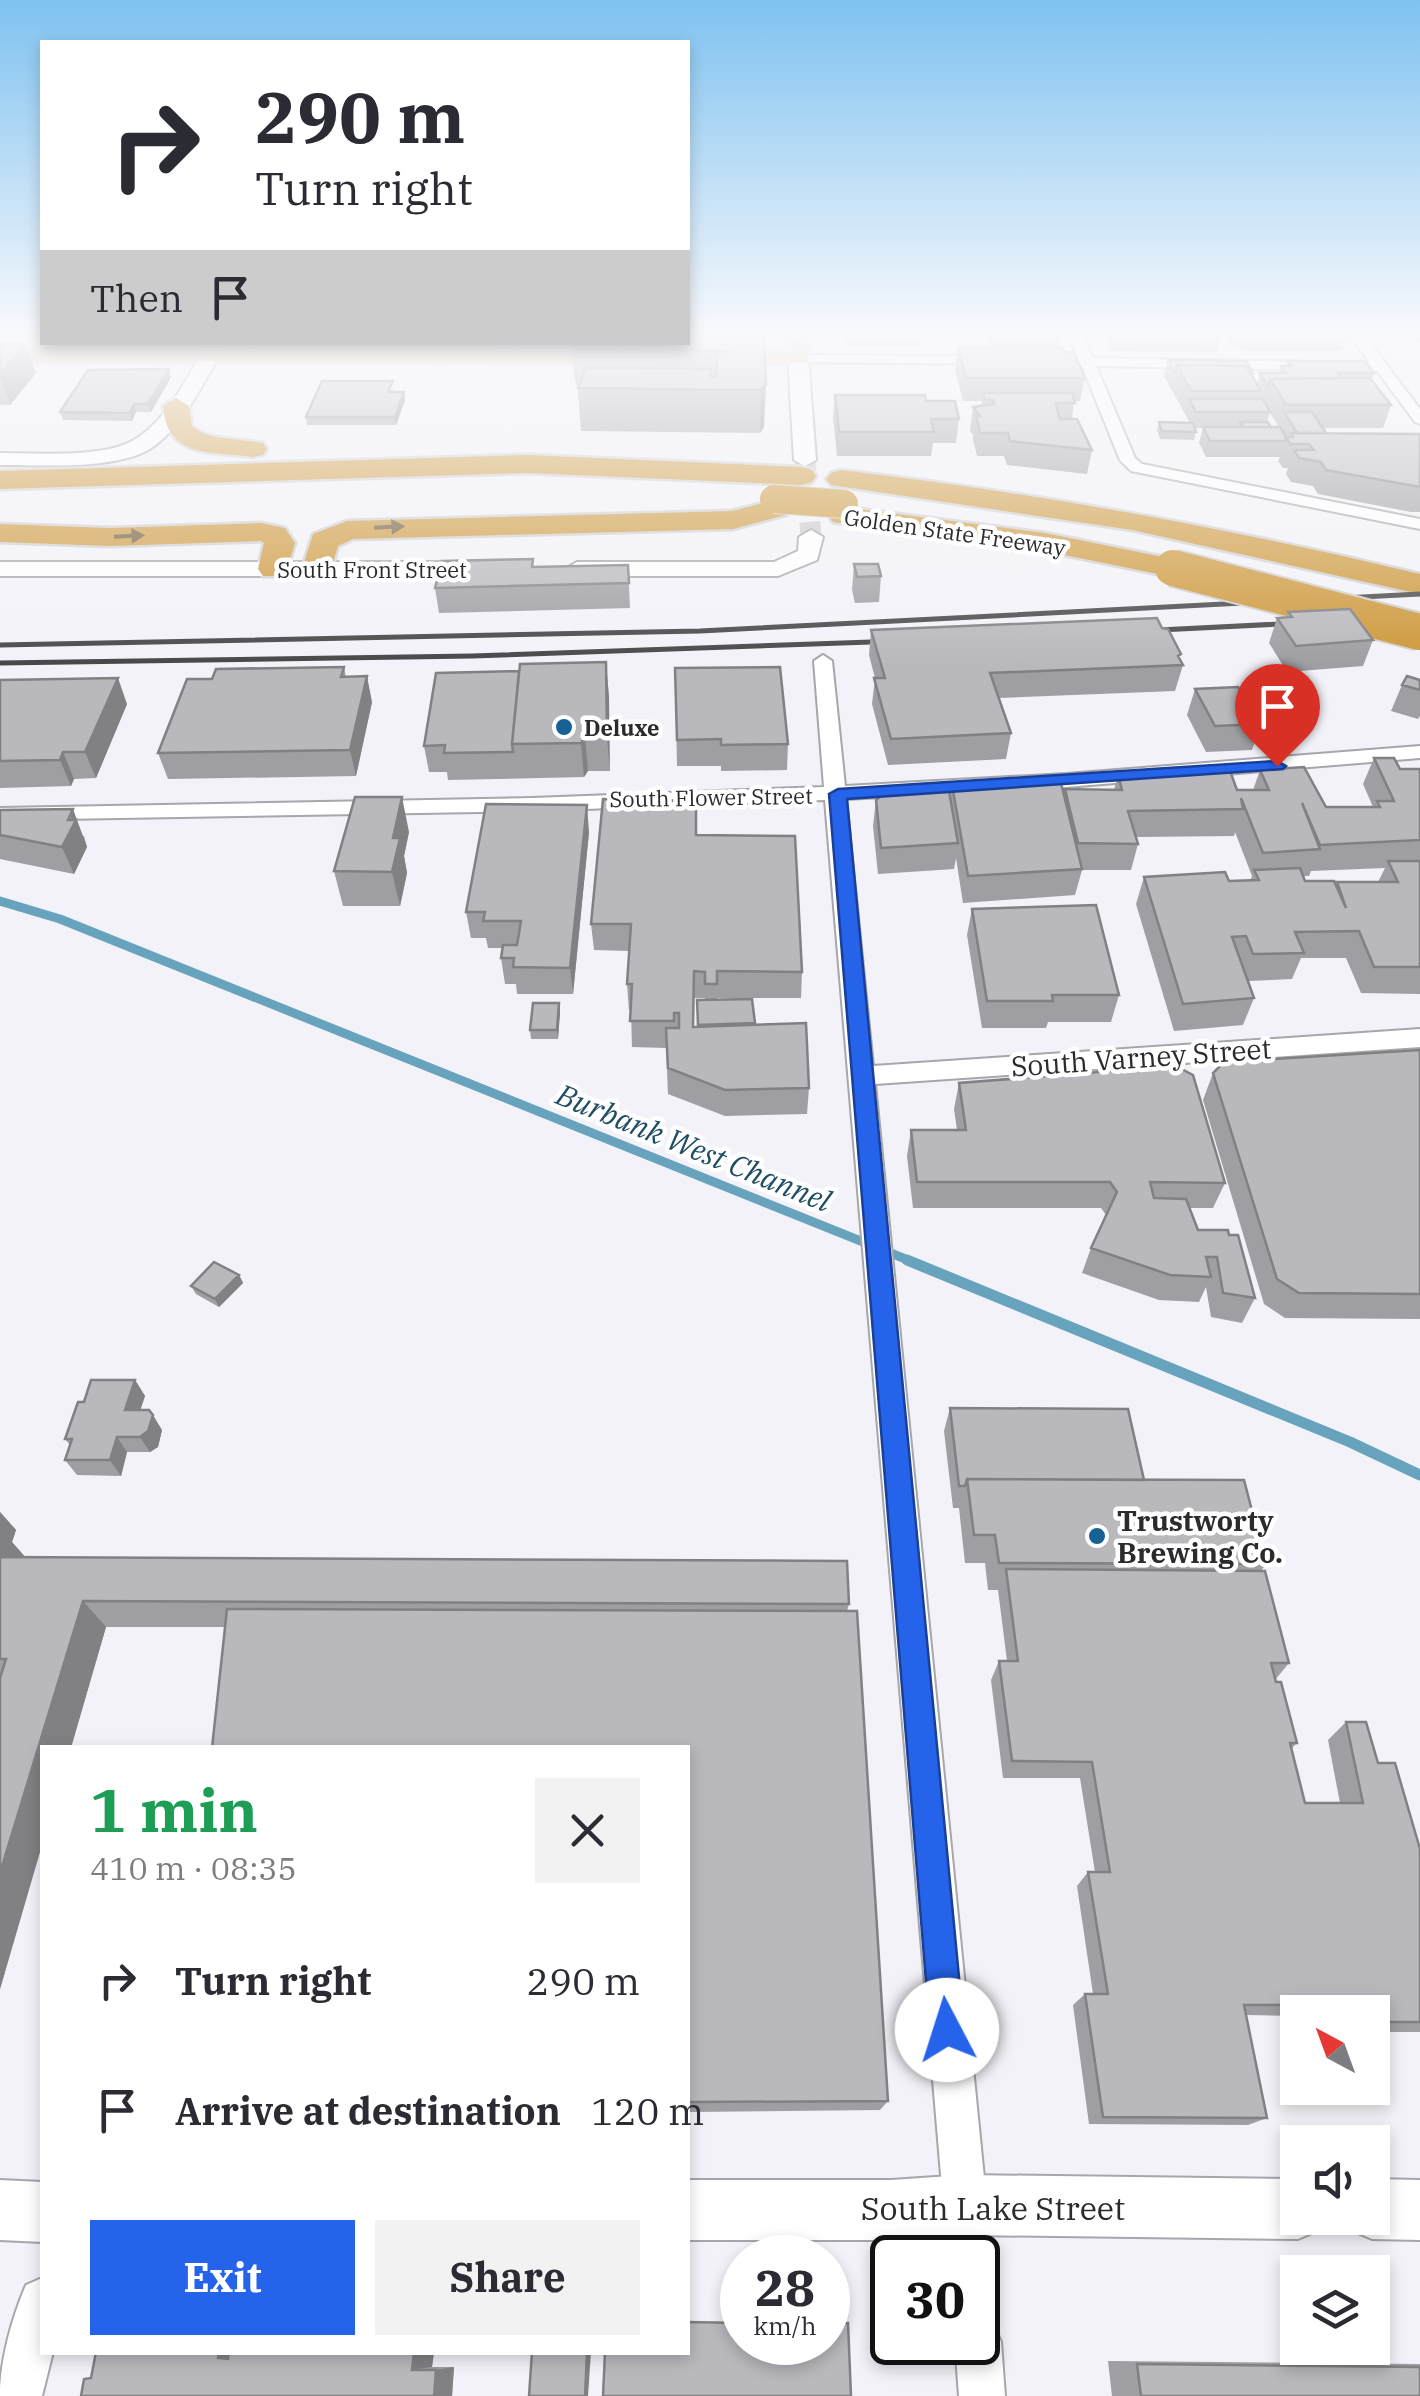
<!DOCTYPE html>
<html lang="en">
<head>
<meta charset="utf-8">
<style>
  body { margin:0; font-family:"IBM Plex Serif",serif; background:#f2f2f3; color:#2b2b33; height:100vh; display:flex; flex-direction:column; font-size:38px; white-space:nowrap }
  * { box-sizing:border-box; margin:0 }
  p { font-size:32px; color:#7c7c81 }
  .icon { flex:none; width:55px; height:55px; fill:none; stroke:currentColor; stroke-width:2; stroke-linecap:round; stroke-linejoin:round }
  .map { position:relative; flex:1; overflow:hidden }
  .sheet { position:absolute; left:40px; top:1745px; width:650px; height:610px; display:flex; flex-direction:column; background:#fff; border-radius:0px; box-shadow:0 5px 15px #0003 }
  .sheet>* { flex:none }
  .guide { position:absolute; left:40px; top:40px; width:650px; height:305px; border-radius:0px; box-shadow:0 5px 15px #0003; background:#fff; color:#2b2b33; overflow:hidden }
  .needle { width:65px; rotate:319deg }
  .buttons { position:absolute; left:1280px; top:1995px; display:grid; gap:20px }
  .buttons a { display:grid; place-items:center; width:110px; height:110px; border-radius:0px; background:#fff; box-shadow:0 5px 15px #0003; font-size:50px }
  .speed { position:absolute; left:720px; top:2235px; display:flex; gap:20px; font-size:50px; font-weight:700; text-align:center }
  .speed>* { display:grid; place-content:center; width:130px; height:130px; border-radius:50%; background:#fff; box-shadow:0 5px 15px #0003; line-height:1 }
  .speed small { font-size:25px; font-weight:400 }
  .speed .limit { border:5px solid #111; border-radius:15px; background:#fff; color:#111 }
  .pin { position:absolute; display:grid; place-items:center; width:85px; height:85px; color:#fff; margin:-102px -42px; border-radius:50% 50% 50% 0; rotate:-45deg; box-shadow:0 0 10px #0007 }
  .pin .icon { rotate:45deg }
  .me { position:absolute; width:110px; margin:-55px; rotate:355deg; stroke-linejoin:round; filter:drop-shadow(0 0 8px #0008) }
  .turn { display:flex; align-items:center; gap:35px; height:210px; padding:0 50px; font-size:45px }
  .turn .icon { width:130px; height:130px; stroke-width:2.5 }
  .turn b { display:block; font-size:70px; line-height:85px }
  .then { display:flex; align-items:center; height:95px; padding:0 50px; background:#0003; gap:20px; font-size:38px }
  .round { display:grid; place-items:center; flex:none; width:105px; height:105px; border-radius:0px; background:#f2f2f3 }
  .summary { display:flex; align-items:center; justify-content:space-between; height:170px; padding:0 50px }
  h1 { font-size:60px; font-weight:800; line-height:75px; color:#1e9e55 }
  .cta { display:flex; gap:20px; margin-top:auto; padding:20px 50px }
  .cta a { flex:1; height:115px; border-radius:0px; background:#2563eb; color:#fff; font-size:40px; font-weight:800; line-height:115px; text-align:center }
  .cta a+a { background:#f2f2f3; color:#2b2b33 }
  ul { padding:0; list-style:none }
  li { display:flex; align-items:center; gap:30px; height:130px; padding:0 50px }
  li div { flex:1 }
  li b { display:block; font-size:38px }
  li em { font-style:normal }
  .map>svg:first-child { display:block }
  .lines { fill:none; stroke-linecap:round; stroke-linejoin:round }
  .stream-far1 { stroke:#68a3bd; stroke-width:9 }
  .stream { stroke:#68a3bd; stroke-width:11 }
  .secondary-tunnel { stroke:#cacacf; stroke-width:21; stroke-dasharray:21 10; stroke-linecap:butt }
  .street-casing { stroke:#a6a6ab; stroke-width:4 }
  .secondary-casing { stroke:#a6a6ab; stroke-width:4 }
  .primary-casing { stroke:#d0d0d1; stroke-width:6 }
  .highway-casing { stroke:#d0d0d1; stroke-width:5 }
  .street { fill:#fff; fill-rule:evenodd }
  .secondary { fill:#fff; fill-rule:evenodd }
  .primary { fill:#e2c189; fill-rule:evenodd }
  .highway { fill:#ce983a; fill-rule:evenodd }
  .rail { stroke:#47474a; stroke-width:5 }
  .highway-bridge-far1-casing { stroke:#d0d0d1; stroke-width:30; stroke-linecap:butt }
  .highway-bridge-casing { stroke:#d0d0d1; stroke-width:40; stroke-linecap:butt }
  .highway-bridge-far1 { stroke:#ce983a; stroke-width:28 }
  .highway-bridge { stroke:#ce983a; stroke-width:36 }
  .wall { fill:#9e9ea3; fill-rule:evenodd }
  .shaded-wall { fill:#818184 }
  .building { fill:#b8b8bd; stroke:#818184; stroke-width:2.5 }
  .oneway { fill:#6c5732 }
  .route { fill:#2563eb; stroke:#184099; stroke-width:2.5 }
  .poi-dot { fill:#176195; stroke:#fff; stroke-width:4 }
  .labels { text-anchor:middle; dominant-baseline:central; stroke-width:9; stroke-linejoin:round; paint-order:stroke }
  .far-street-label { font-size:22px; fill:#2b2b2d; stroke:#fff }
  .far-poi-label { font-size:22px; font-weight:bold; fill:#2b2b2d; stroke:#fff; text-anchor:start }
  .street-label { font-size:28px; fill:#2b2b2d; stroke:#fff }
  .poi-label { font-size:28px; font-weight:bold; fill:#2b2b2d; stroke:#fff; text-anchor:start }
  .water-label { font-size:30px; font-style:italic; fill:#1f4e62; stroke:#fff }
  .near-street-label { font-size:32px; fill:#2b2b2d; stroke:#fff }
</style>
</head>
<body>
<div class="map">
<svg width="1420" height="2396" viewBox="0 0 1420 2396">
  <rect width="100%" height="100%" fill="#f2f2f8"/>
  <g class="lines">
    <path class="stream-far1" d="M0 901 60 919 913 1262"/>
    <path class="stream" d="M907 1260 1350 1442 1420 1475"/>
    <path class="secondary-tunnel" d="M805 460 811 537"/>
    <g class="street-casing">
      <path id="street" d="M1067 331H1081L1092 358 1370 363 1347 331H1361L1420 409V424L1415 422 1377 371 1096 366 1135 458 1142 464 1420 519V529L1131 471 1120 460 1082 366 1044 365 1037 361 1044 357H1078Z
        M498 342H512L506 360 494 357Z
        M793 355 991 356 998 360 991 364 798 362 793 361Z
        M823 655 832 661 845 786 1066 774 1420 746V758L1066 787 846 799 873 1066 1420 1029V1047L875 1084 992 2258 986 2274 978 2277V2258H948L825 800 533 811 0 820V808L533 798 824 787 814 661Z
        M42 2278V2352H53L42 2396H0C0 2360 12 2318 26 2285Z
        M978 2319 994 2326 1001 2342 1005 2396H959L955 2342H978Z"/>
    </g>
    <g class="secondary-casing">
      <path id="secondary" d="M207 342H226C207 377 183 429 148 450 112 470 41 465 0 465V453C35 453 102 458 132 441 166 423 189 375 207 342Z
        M798 352 808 358 816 460 805 466 794 460 788 358Z
        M811 530 823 537 817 560 778 576H577L565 569 577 562H774L798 551 799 537Z
        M0 562H492L504 569 492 576H0Z
        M965 2175 1298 2179V2218H1324L1319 2230 1298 2239 965 2235 891 2240H688V2180H891Z
        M1372 2179 1420 2180V2240L1372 2239 1351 2230 1346 2218H1372Z
        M0 2180 42 2182V2242L0 2240Z"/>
    </g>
    <g class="primary-casing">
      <path id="primary" d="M786 331H807L809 358 806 363H705L694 357 705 351H787Z
        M0 349 629 351 640 357 629 363 0 361Z"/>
    </g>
    <g class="highway-casing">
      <path id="highway" d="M176 398 189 406 192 426C208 441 241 438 263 443L267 449 263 455 253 457C211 451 167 459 163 406Z
        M528 455 802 467 812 470 816 476 812 482 802 485 528 473 0 489V471Z
        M841 470C1037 493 1229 528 1420 574V594L1132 530 831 485 826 479 831 473Z
        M775 500 786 503 790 509 786 515 733 529 353 539 338 546 329 576H307L302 569 313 534 347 521 732 511Z
        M844 507 1045 533 1173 559 1184 561 1189 568 1184 575 1173 577 1045 551 833 522 829 516 833 510Z
        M261 523 285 528 295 543 285 576H263L258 569 264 543 261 541 110 546 0 542V524L110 528Z"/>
    </g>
    <use href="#street" class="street"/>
    <use href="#secondary" class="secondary"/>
    <use href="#primary" class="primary"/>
    <use href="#highway" class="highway"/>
    <path class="rail" d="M1139 631 1420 617
      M0 645 700 631 1420 594
      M0 663 472 656 900 641"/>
    <g class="highway-bridge-far1-casing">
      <path id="highway-bridge-far1" d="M774 499 844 504
        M1173 568 1178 569"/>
    </g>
    <g class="highway-bridge-casing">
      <path id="highway-bridge" d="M1173 568 1420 632"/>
    </g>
    <use href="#highway-bridge-far1" class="highway-bridge-far1"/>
    <use href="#highway-bridge" class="highway-bridge"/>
  </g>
  <path class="wall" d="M845 331H938V333H921L919 346H847Z
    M941 331H1064L1061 346H990L986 333H941Z
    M1100 331H1349L1342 351H1246L1230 346 1221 332 1216 352 1110 351 1105 340 1106 337H1103Z
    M1380 331H1420V342H1417L1408 331Z
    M764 336V427L760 433 581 431 578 391 574 375 572 345H528V342H688Z
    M84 342H183L84 344Z
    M0 344 36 373 10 405H0Z
    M958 348 1065 352 1085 378 1080 401H1074L1072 419 1092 450 1087 474 1007 465 1004 456H977L973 440V435L970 431 973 407 981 406 982 401H963L955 370Z
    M1168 360 1253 373 1252 376 1257 384 1260 373H1279L1281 366H1286L1287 361 1374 373 1372 380 1391 405 1383 428H1322L1326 433 1420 434V512H1411L1318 494 1313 486 1291 482 1286 474 1288 468H1283L1278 461 1280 457H1206L1199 443 1203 428H1195L1196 432 1194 440 1160 439 1157 430 1159 422 1190 423 1164 376ZM1270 413 1279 427H1271L1267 422Z
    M169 369 171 377 151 412H136L132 421 63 420 60 412Z
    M394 389 392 392H404L405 400 396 425H307L306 417Z
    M835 395 926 401 959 419 956 443H933L931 456H837L833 418Z
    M854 564 881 576 879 602 855 603 852 590Z
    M628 565 630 608 439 613 435 588 534 567Z
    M1288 612 1373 640 1363 666 1287 672 1269 643 1277 618 1287 617Z
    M871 630 1180 659 1183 665 1175 691 999 698 1011 733 1006 759 888 765 872 704 875 678 869 655Z
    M606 662 610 771H588L584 777 448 780 447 772H429L424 746 519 671Z
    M344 667 346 677 372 702 356 776 168 779 158 753 212 679Z
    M675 668 788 744 787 770 721 771V766H677Z
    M0 680 127 704 96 778 74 779 71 786 0 788Z
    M1420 680V716L1418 719 1391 711 1402 685Z
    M1195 689 1261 724 1252 750 1206 752 1187 715Z
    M1374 758 1400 769H1420V994L1361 993 1346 958H1301L1292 979 1248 981 1254 998 1243 1025 1174 1031 1136 904 1144 877 1250 881 1252 876 1235 832 1234 836 1136 837 1138 844 1131 870H1082L1075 895 963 903 956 858 954 869 878 874 873 826 876 800 950 799 952 785 1064 794 1065 789 1114 790 1118 775 1237 790H1253L1260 770 1326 807H1373L1363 784ZM1385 868 1378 882H1337L1336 885 1305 881 1303 876H1309L1311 871Z
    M0 810 84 836 87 847 74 874 0 859Z
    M409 832 404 856 407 873 400 906H343L334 871Z
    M589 832 573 994H517L516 984H505L501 958 503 948H488L486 938H471L466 912Z
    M696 835 802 972 801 998H717V1000L752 999 755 1025 809 1088 807 1114 725 1116 668 1094 666 1048 632 1047 631 1010H629L627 984 629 951 594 950 591 924ZM694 998H705V1000H697V1027H694Z
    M972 909 1119 995 1111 1022H1048L1046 1028H982L967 935Z
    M559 1003 560 1012 558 1039H531L530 1030Z
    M1420 1050V1319L1285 1318 1264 1304 1203 1100 1213 1073Z
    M959 1083 1225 1183 1213 1208H1190L1198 1230 1255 1298 1242 1323 1211 1317 1206 1287 1199 1302 1159 1300 1082 1273 1091 1248 1106 1215 1101 1208H913L907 1156 911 1130H957L954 1109Z
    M239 1275 243 1283 219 1307 196 1294 191 1286Z
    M135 1380 145 1396 140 1410 162 1430 158 1447 150 1452H127L121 1476 77 1475 65 1460 70 1445 65 1439 84 1402Z
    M950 1408 1144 1480 1266 1564 1261 1571 1289 1663 1275 1680 1297 1743 1292 1748 1305 1803H1340L1328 1740 1346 1722 1378 1763 1420 1849V2032H1372V2012H1298V2016L1246 2015 1267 2118 1248 2125 1089 2124 1073 2005 1085 1994H1093L1077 1886 1088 1872H1095L1080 1778H1003L991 1680 999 1661H1007L998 1590H988L985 1563H965L959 1508H953L944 1431Z
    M0 1512 16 1530 12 1542 25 1557 849 1604 847 1611 888 2101 880 2110 688 2112V1748L225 1627H106L0 1989Z
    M96 2352H434L432 2367H454L452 2396 91 2378Z
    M1108 2361 1420 2364V2396H1112Z"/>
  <path class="shaded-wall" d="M25 344 36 373 10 405 0 375Z
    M169 369 171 377 151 412 148 404Z
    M766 384 764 427 760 433 761 390Z
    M404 392 405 400 396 425 395 417Z
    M134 404 136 412 132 421 130 413Z
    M606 662 609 696 610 771 607 737Z
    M367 676 372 702 356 776 350 750Z
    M118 678 127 704 96 778 85 752Z
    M585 737 588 771 584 777 581 743Z
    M63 752 74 779 71 786 60 760Z
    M402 797 409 832 404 856 407 873 400 906 392 872 393 838Z
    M587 805 589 832 573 994 570 968Z
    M73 809 87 847 74 874 62 847Z
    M559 1003 560 1012 558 1039 557 1030Z
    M239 1275 243 1283 219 1307 215 1299Z
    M135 1380 145 1396 135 1426 125 1410Z
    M153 1415 162 1430 158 1447 150 1452 140 1437Z
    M117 1437 127 1452 121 1476 110 1460Z
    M0 1512 16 1530 12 1542 27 1559 21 1578 0 1556Z
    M83 1601 106 1627 71 1748H42V1844L0 1989V1873Z
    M219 2352H252V2356L218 2358Z
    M414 2352H434L432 2367 412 2370Z
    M587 2352H591L588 2396H585Z
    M454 2367 452 2396H434L436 2370Z"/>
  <path class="building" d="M688 331H753L764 336 766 384 761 390H732L578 388 586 368 711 369V377H716L717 354 730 351 576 349 574 342H688Z
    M0 344H25L0 375Z
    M958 348H1063L1065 352H1074L1085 378H966Z
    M1168 360 1246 361 1253 373H1250L1246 366 1177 365 1176 372H1174Z
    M1287 361H1365L1374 373H1338L1342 378 1270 379 1268 386 1260 373H1286L1281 366H1291Z
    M1177 365 1246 366 1261 391H1191Z
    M169 369 148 404H134L130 413 60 412 88 370Z
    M1370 378 1391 405H1286L1270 379Z
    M322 381H393L388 392H404L395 417H306Z
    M983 393H1072L1075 403H1056L1058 413 1060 419H1077L1092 450 1010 441 1008 433H980L976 416H980L973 407 994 404 993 400H985Z
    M835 395H925L926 401H955L959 419H931L934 432H839Z
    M1189 399H1263L1270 412H1196Z
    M1284 412H1312L1326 433H1297Z
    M1159 422 1193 423 1196 432 1162 431Z
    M1240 422H1268L1271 427H1243Z
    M1203 427H1280L1286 437 1285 441H1210Z
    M1291 433 1420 434V487L1326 470 1321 462 1299 458 1294 450H1314L1309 444H1290L1286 437H1293Z
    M533 559 532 567 628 565 629 583 435 588 442 561Z
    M854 564H878L881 576 857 577Z
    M1350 609 1373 640 1296 646 1277 618 1292 617 1288 612Z
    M1157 618 1162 628 1168 629 1181 654 1178 656 1183 665 990 673 1011 733 891 739 874 678H885L871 630Z
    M606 662 607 737H585L581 743 512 744 520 664Z
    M344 667 341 677 367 676 350 750 158 753 187 679H212L216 669Z
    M780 667 788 744 721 745V739L677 740 675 668Z
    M519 671 512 744 513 752 444 753 445 745 424 746 436 673Z
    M1407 676 1420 680V690L1402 685Z
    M118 678 85 752H63L60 760 0 761V680Z
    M1238 687 1261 724 1215 726 1195 689Z
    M1374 758H1394L1400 769H1420V840L1320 845 1302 803 1320 849 1263 853 1241 798 1243 809 1128 811 1138 844 1078 843 1065 789 1122 790 1118 775 1229 768 1237 790H1269L1260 770 1304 767 1326 807H1380L1377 801H1394Z
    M1060 779 1082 869 968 876 952 785Z
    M948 785 958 843 881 848 876 800 890 789Z
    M355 797H402L393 838H400L392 872 334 871Z
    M603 799 696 801V835L795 836 802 972 717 971V984H705V972L694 971 693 1027 806 1023 809 1088 725 1090 668 1068 666 1028H679V1013H674V1021H630L632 984H627L631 924H591Z
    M486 804 587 805 570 968 513 967 514 958H501L503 945H517L521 921H483L485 912H466Z
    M73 809 68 820H76L62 847 0 835V810Z
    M1388 861H1420V967H1374L1359 931 1295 932 1304 953 1253 954 1246 936 1232 937 1254 998 1183 1004 1144 877 1225 872 1229 881 1259 880 1254 870 1300 868 1305 881H1334L1346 908 1337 882H1398Z
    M1096 905 1119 995H1052L1053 1001H987L972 909Z
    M752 999 755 1023 698 1025 697 1000Z
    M533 1003H559L557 1030H530Z
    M1420 1050V1294L1299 1293 1277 1279 1213 1073 1224 1062Z
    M1176 1066 1193 1075 1225 1183 1150 1182 1154 1198 1186 1199 1198 1230H1228L1229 1235H1238L1255 1298 1223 1293 1217 1257H1206L1211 1277 1170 1275 1091 1248 1117 1192 1110 1182H917L911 1130H966L959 1083Z
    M214 1262 239 1275 215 1299 191 1286Z
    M91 1380H135L125 1410H149L153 1415 148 1431 140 1437H117L110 1460H65L72 1439H65L78 1402H84Z
    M950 1408 1128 1409 1144 1480 967 1479 965 1486H959Z
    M967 1479 1244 1480 1266 1564 999 1563 995 1535H974Z
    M0 1557 847 1561 849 1604 83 1601 0 1873V1678L6 1659H0Z
    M1006 1569 1265 1571 1289 1663H1271L1276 1682H1281L1297 1743H1290L1305 1803H1363L1346 1722H1366L1378 1763H1395L1420 1849V2022H1372V2012H1359L1357 2005H1244L1267 2118 1103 2117 1085 1994H1108L1088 1872H1110L1092 1762 1012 1761 999 1661H1018Z
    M227 1609 857 1611 888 2101 688 2102V1748H212Z
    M688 2322 742 2323V2342H828V2323H848L851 2396H603L605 2352H688Z
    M96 2352H219L218 2358 228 2359 229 2352H414L412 2370H436L434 2396H81L84 2379 91 2378Z
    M532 2352H587L585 2396H529Z
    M1137 2364 1420 2367V2396H1141Z"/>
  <defs><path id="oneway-solid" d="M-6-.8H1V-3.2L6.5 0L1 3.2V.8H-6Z" transform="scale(2.5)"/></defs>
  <g class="oneway">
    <use href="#oneway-solid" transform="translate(389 527) rotate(-3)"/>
    <use href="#oneway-solid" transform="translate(129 536) rotate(-3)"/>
  </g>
  <linearGradient id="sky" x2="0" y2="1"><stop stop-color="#7fc2f0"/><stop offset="0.5" stop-color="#f9f9fc"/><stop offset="1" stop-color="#f9f9fc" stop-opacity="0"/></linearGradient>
  <rect width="1420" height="666" fill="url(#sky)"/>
  <path class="route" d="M1277 761 1286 766 1283 769 847 799 964 2030 959 2041 947 2046 935 2041 930 2030 829 794 838 789Z"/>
  <g class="poi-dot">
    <circle cx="564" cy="727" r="10"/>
    <circle cx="1097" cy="1536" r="10"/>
  </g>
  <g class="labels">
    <g class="far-street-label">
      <text transform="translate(955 532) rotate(8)">Golden State Freeway</text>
      <text x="372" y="569">South Front Street</text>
      <text transform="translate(711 797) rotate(-1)">South Flower Street</text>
    </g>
    <g class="far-poi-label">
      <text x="584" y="727">Deluxe</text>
    </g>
    <g class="street-label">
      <text transform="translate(1141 1057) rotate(-4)">South Varney Street</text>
    </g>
    <g class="poi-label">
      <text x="1117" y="1520">Trustworty<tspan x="1117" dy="32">Brewing Co.</tspan></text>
    </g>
    <g class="water-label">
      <text transform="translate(694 1147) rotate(22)">Burbank West Channel</text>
    </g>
    <g class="near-street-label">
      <text x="993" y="2208">South Lake Street</text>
    </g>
  </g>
</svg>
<div class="buttons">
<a><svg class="needle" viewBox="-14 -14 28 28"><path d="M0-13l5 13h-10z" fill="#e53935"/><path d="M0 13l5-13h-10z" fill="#7c7c81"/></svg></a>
<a><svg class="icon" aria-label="sound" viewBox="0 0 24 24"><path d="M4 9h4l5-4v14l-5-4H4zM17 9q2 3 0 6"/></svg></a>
<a><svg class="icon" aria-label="layers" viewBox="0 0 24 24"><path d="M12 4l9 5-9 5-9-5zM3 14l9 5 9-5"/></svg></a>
</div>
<div class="speed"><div>28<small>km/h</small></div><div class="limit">30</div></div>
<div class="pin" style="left:1277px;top:766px;background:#d93025"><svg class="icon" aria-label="arrive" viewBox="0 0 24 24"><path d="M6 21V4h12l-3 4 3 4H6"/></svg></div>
<svg class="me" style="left:947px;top:2030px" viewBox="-20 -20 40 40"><circle r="19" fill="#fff"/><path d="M0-13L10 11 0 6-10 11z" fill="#2563eb"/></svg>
<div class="guide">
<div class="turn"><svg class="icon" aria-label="right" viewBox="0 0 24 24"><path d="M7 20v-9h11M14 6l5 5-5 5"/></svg><div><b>290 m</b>Turn right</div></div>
<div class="then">Then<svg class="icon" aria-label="arrive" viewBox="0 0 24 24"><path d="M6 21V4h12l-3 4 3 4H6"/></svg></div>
</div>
<section class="sheet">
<div class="summary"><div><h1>1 min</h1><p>410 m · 08:35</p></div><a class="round"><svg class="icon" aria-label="close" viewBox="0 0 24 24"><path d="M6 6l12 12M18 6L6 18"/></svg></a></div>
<ul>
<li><svg class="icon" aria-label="right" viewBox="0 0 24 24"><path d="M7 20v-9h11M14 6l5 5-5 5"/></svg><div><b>Turn right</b></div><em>290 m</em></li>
<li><svg class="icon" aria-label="arrive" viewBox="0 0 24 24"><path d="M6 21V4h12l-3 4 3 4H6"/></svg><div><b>Arrive at destination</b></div><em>120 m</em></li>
</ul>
<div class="cta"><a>Exit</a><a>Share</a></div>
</section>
</div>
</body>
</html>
